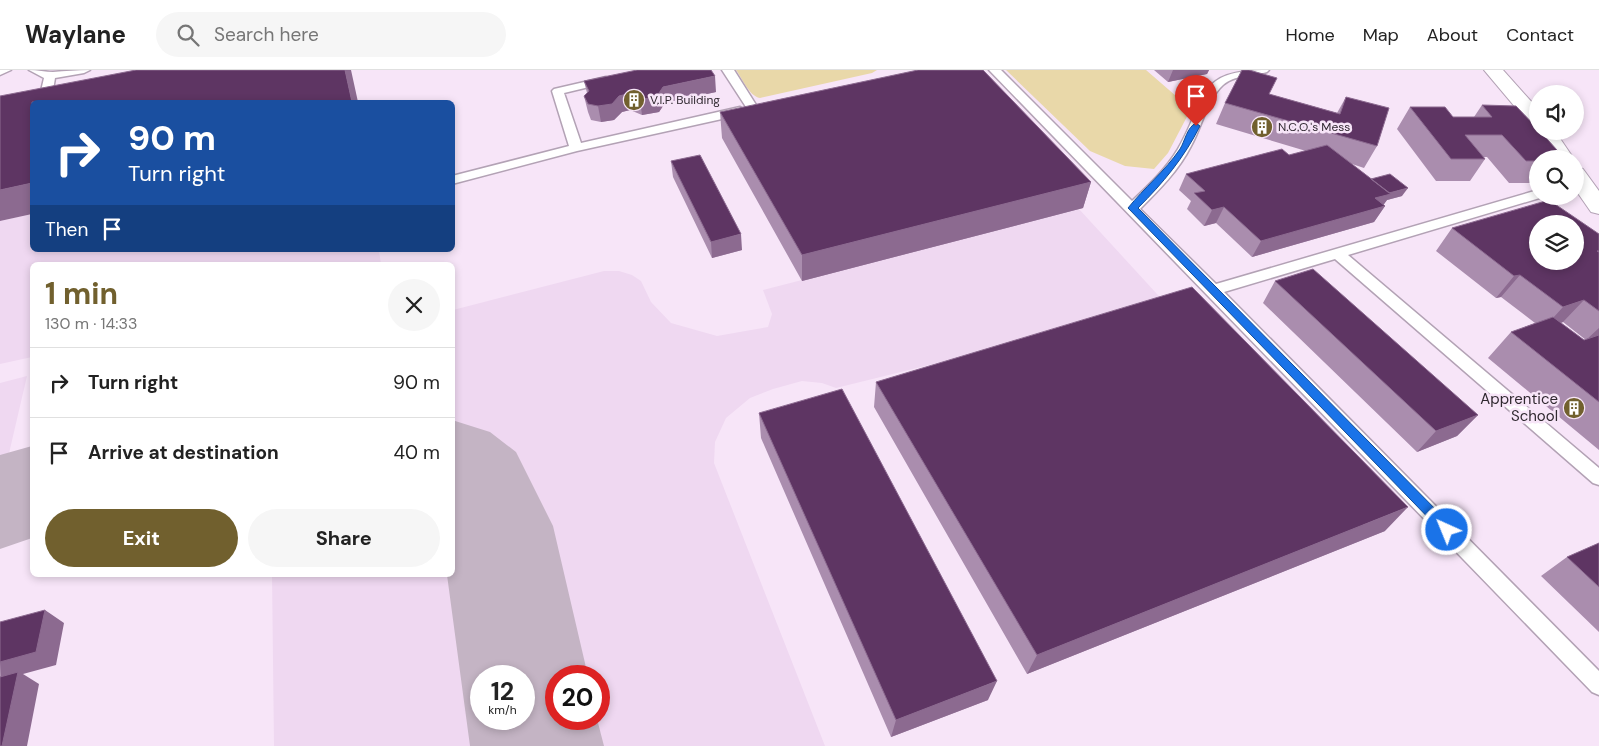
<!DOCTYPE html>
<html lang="en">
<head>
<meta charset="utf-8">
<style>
  body { margin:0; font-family:"DM Sans",sans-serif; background:#f6f6f6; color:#222; height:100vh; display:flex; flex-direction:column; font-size:19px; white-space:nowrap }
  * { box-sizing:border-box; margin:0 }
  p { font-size:16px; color:#767676 }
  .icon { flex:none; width:28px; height:28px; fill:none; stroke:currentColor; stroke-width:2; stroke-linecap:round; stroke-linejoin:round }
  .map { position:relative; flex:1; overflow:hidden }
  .details { position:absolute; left:30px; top:192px; width:425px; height:315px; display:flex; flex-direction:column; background:#fff; border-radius:8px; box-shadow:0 2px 8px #0003 }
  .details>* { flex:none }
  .banner { position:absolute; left:30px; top:30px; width:425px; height:152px; border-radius:8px; box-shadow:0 2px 8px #0003; background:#1a4fa0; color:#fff; overflow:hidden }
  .tools { position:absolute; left:1529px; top:15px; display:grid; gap:10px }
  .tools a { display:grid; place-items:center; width:55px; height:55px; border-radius:50%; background:#fff; box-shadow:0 2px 8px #0003; font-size:25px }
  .speed { position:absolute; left:470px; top:595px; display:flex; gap:10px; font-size:25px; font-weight:700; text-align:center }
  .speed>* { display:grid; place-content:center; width:65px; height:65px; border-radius:50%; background:#fff; box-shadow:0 2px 8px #0003; line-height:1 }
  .speed small { font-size:12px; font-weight:400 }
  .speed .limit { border:8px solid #d22; background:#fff; color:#111 }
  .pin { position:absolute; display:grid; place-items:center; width:42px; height:42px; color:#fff; margin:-51px -21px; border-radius:50% 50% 50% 0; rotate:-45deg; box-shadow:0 0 5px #0007 }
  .pin .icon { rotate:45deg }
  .me { position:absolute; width:55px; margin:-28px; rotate:316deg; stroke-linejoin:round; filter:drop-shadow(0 0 4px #0008) }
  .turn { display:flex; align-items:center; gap:18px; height:105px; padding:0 15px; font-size:22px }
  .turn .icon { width:65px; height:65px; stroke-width:2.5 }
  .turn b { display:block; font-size:35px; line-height:42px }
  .then { display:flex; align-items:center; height:48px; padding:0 15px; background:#0003; gap:10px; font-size:19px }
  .round { display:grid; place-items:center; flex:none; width:52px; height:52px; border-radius:26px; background:#f6f6f6 }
  .summary { display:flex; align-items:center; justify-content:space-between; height:85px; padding:0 15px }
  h1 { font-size:30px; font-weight:700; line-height:38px; color:#71602e }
  .cta { display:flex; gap:10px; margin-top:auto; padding:10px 15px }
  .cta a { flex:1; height:58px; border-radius:30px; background:#71602e; color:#fff; font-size:20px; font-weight:700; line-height:58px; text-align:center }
  .cta a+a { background:#f6f6f6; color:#222 }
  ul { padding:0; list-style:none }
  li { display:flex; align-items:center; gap:15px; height:70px; padding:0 15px; border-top:1px solid #e0e0e0 }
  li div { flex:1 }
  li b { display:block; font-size:19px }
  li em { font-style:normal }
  header { display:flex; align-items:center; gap:30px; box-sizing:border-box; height:70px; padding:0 25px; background:#fff; border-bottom:1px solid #e0e0e0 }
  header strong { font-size:24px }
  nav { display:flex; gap:28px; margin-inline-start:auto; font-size:18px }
  .search { width:350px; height:45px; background:#f6f6f6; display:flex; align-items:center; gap:12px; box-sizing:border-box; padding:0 18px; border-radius:28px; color:#767676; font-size:19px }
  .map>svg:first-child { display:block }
  .built { fill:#efd8f1; fill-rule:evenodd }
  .green { fill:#e9d8a9 }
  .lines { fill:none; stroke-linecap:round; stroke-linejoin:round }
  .taxiway { fill:#c4b4c4; fill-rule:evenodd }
  .service-casing { stroke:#b3a2b5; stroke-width:3 }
  .tertiary-casing { stroke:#b3a2b5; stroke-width:2 }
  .service { fill:#fff; fill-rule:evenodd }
  .tertiary { fill:#fff; fill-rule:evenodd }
  .wall { fill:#aa8dae; fill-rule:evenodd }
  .shaded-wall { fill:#8c6a90 }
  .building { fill:#5e3563; stroke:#8c6a90; fill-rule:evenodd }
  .route { fill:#1a73e8; stroke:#114b97 }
  .labels { text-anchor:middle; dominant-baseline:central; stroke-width:5; stroke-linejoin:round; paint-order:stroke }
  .far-poi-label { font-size:12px; fill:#302930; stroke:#f7e5f8; text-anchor:start }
  .poi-label { font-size:15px; fill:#302930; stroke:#f7e5f8; text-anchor:end }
</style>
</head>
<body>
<header>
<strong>Waylane</strong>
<div class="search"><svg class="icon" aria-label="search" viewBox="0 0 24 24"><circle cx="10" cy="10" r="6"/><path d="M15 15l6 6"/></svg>Search here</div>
<nav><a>Home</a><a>Map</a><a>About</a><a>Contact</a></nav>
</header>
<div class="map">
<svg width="1599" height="676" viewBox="0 0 1599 676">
  <rect width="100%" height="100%" fill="#f7e5f8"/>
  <path class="built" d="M1079 139 1168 236 836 318 822 313 802 311 773 319 750 328 726 348 715 372 714 393 825 676H274L272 505H452L453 240 604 201H619L632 205 641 211 651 232 671 253 717 266 768 257 772 244 763 220ZM481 606H524V649H481ZM556 606H599V649H556Z
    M32 144V180H379L381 195H32V287L0 294V151Z
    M27 306 7 392 32 385V462L0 473V313Z"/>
  <path class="green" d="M736 0H877L872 3 760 28C749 26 742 8 736 0Z
    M1006 0H1146L1191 39 1168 83 1154 99 1125 96 1090 81Z"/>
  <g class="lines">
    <path class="taxiway" d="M452 350 490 362 516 382 553 456 588 606H556V649H597L604 676H470L447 505H452ZM481 606H524V649H481Z
      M32 376V468L0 479V385Z"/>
    <g class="service-casing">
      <path id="service" d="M0 0H11L0 5Z
        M29 0C37 0 46 2 53 2 65 1 77 0 90 0L84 3 55 8 53 20 57 24 67 25 69 27C60 35 48 29 41 21L44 8Z
        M722 0H734L758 38 756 40H748Z
        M989 0H1001L1132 131C1149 115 1166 99 1178 79 1208 27 1195 0 1269 0L1267 2C1253 6 1234 5 1223 15 1206 31 1202 57 1191 76 1179 100 1159 120 1140 139L1216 214 1538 120V126L1543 127 1348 185 1599 398V415L1593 413 1335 189 1224 222 1599 601V625L1592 622Z
        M606 7 612 10 610 12 564 23 581 73 740 37 746 41 740 45 577 81 452 114V106L569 76 552 21 554 19Z"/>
    </g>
    <g class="tertiary-casing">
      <path id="tertiary" d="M1484 0H1503L1538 39V61H1555L1574 89H1553L1535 61 1537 58 1531 56Z
        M1575 97 1583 99 1599 121V144L1591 142 1575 119Z"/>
    </g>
    <use href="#service" class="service"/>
    <use href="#tertiary" class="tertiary"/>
  </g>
  <path class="wall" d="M1154 0H1209L1207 4 1168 12Z
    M584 11 716 22 665 33 659 42 642 45 630 40 622 42 614 50 601 52 591 50 588 42 584 26 587 23Z
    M1269 24 1337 43 1346 27 1377 76 1364 98 1352 94 1371 109 1402 126 1387 130 1383 135 1385 136 1374 152 1252 187 1216 153 1204 156 1187 139 1191 131 1179 120 1186 104 1289 85 1306 81 1216 54 1225 33Z
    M1482 35 1538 89V113H1509L1487 87H1484L1485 89 1470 111H1436L1397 59 1410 37 1453 47H1474Z
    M720 42 1091 112 1083 138 802 211 722 68Z
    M671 91 742 180 712 188 673 107Z
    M1452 158 1599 164V380L1488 288 1511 262 1535 253 1501 227 1496 228 1436 181ZM1563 252 1586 270H1584L1561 253Z
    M1275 211 1478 345 1457 366 1417 382 1263 233Z
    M876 312 1385 461 1027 604 874 337Z
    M759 343 988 630 891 667 761 368Z
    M1599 473V562L1541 506 1567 487Z"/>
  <path class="shaded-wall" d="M345 0H351L358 32H352Z
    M1173 0H1209L1207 4 1168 12Z
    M715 6 716 22 665 33 659 42 642 45 640 30 663 17Z
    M627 24 630 40 622 42 614 50 601 52 598 36 619 26Z
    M1091 112 1083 138 802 211V185Z
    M32 113V144L0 151V120Z
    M1408 118 1402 126 1387 130 1382 137 1385 136 1374 152 1252 187 1261 171 1378 126Z
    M1224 137 1216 153 1204 156 1212 140Z
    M741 164 742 180 712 188 711 172Z
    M1520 205 1501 227 1496 228 1514 206Z
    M1584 230 1563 252 1543 259 1563 237Z
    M1599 258V266L1586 270Z
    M1478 345 1457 366 1417 382 1436 361Z
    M1408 437 1385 461 1027 604 1037 585Z
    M45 540 64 553 56 595 23 604 39 614 27 676H2L0 592Z
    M997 611 988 630 891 667 896 650Z"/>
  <path class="building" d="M136 0H345L352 32H32V113L0 120V26Z
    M637 0H711L715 6 663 17 657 26 640 30 627 24 619 26 612 34 598 36 588 34 584 26 589 21 584 11Z
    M918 0H983L1091 112 802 185 720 42Z
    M1242 0H1249L1277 8 1269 24 1340 44 1346 27 1389 38 1377 76 1225 33Z
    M1482 35 1516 36 1538 59V61H1540L1565 89H1538V91H1526L1502 65H1465L1485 89H1451L1410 37H1445L1453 47H1492Z
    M1327 75 1391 124 1375 128 1385 136 1261 171 1224 137 1212 140 1194 123 1205 121 1186 104 1282 79 1289 85Z
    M700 85 741 164 711 172 671 91Z
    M1390 104 1408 118 1389 123 1371 109Z
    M1549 130 1599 164V181H1597L1599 182V241L1584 230 1563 237 1520 205 1514 206 1452 158ZM1538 154H1575V191H1538Z
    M1313 199 1478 345 1436 361 1275 211Z
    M1192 217 1408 437 1037 585 876 312Z
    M1553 247 1584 270 1599 265V332L1511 262Z
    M842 319 997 611 896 650 759 343Z
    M1599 473V517L1567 487Z
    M45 540 36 582 0 592V552Z
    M18 602 2 676H0V607Z"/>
  <path class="route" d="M1196 53 1200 56C1184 88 1163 113 1138 138L1452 456 1454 460 1452 463 1447 465 1443 463 1128 138C1144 118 1165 101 1180 79 1185 71 1187 57 1196 53Z"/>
  <defs>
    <g id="building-disc" transform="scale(1.125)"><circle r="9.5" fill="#71602e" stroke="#f7e5f8"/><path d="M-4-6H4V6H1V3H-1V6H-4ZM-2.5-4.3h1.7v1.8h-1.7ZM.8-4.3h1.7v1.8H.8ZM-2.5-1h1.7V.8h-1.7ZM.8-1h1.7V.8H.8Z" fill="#fff"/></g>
  </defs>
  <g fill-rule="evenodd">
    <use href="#building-disc" x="634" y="30"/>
    <use href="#building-disc" x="1262" y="57"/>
    <use href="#building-disc" x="1574" y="338"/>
  </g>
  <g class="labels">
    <g class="far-poi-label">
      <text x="650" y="30">V.I.P. Building</text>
      <text x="1278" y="57">N.C.O.'s Mess</text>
    </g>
    <g class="poi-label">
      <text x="1558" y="329">Apprentice<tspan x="1558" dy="17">School</tspan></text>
    </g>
  </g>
</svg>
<div class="tools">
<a><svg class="icon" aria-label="sound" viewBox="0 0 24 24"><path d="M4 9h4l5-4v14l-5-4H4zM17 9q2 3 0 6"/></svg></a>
<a><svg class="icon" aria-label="search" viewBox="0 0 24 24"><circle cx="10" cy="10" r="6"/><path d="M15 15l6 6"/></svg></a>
<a><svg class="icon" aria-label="layers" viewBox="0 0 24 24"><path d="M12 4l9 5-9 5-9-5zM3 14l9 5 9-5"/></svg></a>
</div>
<div class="speed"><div>12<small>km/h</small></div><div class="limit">20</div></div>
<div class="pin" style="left:1196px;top:56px;background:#d93025"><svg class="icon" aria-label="arrive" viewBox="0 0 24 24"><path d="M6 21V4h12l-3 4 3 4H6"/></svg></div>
<svg class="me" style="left:1447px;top:460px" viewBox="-20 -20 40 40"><circle r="17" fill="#1a73e8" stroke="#fff" stroke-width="3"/><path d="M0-11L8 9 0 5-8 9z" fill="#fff"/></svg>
<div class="banner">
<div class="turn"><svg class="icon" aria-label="right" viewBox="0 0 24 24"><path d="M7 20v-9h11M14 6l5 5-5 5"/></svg><div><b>90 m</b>Turn right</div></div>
<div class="then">Then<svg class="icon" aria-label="arrive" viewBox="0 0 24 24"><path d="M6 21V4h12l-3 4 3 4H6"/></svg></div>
</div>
<section class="details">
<div class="summary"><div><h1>1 min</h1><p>130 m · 14:33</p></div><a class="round"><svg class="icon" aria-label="close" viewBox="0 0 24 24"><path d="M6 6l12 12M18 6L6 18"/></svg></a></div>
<ul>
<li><svg class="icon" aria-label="right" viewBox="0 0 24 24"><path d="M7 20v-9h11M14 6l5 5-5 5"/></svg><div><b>Turn right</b></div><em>90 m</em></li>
<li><svg class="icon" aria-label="arrive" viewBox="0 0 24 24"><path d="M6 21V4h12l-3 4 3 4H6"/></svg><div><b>Arrive at destination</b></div><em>40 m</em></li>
</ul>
<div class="cta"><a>Exit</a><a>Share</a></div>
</section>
</div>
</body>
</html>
